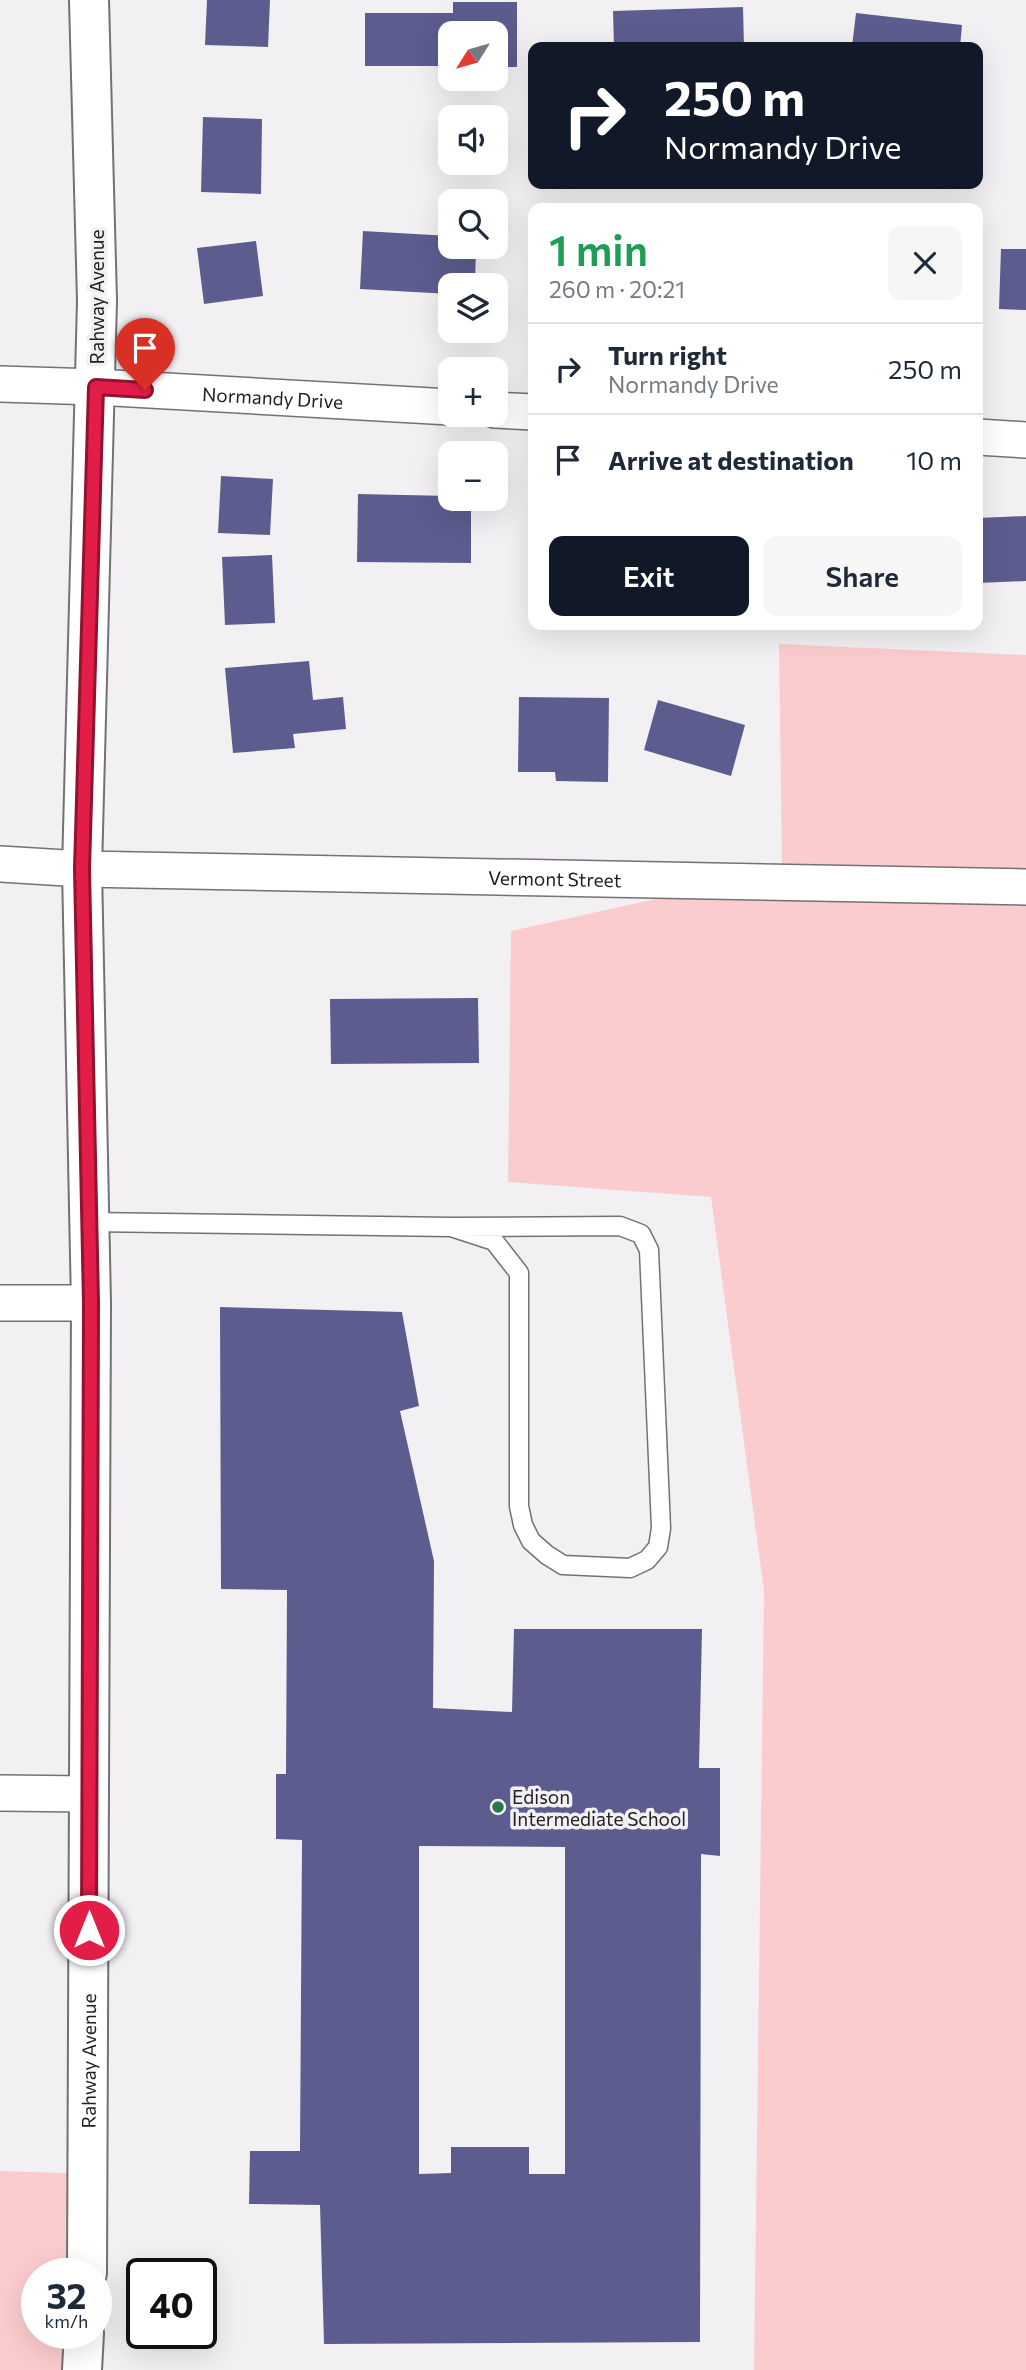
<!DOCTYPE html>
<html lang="en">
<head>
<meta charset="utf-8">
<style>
  body { margin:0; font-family:Commissioner,sans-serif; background:#f6f6f7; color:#1f2937; height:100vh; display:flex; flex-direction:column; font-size:26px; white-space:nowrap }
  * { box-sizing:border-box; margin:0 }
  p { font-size:23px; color:#747a83 }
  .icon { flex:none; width:38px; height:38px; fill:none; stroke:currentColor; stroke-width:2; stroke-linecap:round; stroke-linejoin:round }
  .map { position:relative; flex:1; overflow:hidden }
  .drawer { position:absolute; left:528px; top:203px; width:455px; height:427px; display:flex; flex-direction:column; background:#fff; border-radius:14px; box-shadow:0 7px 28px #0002 }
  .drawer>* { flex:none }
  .banner { position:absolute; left:528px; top:42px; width:455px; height:147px; border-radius:14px; box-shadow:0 7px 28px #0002; background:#111827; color:#fff; overflow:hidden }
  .needle { width:46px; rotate:233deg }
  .buttons { position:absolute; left:438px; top:21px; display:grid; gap:14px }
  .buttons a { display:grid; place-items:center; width:70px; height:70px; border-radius:14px; background:#fff; box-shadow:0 7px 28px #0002; font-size:35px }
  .speed { position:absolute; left:21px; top:2258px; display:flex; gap:14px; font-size:35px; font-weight:700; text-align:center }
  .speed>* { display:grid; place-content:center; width:91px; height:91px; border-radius:50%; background:#fff; box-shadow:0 7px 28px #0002; line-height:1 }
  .speed small { font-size:18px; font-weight:400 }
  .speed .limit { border:4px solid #111; border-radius:10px; background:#fff; color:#111 }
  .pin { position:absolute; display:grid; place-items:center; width:60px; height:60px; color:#fff; margin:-72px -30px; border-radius:50% 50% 50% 0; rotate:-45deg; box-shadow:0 0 7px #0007 }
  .pin .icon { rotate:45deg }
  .me { position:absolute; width:77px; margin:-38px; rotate:0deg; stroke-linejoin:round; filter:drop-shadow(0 0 5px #0008) }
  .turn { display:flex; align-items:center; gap:24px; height:147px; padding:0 21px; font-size:32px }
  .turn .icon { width:91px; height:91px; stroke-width:2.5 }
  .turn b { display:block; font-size:49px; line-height:60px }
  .round { display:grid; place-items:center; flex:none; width:74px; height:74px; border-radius:14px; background:#f6f6f7 }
  .overview { display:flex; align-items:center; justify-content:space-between; height:119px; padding:0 21px }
  h1 { font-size:42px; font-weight:600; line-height:52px; color:#1e9e55 }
  .action { display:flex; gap:14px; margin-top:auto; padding:14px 21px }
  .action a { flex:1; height:80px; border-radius:14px; background:#111827; color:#fff; font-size:28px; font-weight:600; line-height:80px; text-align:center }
  .action a+a { background:#f6f6f7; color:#1f2937 }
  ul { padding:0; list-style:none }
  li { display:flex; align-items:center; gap:21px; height:91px; padding:0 21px; border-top:2px solid #e0e1e3 }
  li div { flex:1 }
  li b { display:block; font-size:26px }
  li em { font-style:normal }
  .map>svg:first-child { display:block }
  .green { fill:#fbcccd }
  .building { fill:#5c5d8e; fill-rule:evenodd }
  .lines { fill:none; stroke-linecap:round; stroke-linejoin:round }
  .lane-casing { stroke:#737174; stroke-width:21 }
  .street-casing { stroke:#737174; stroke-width:38 }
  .secondary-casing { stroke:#737174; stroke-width:42 }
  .lane { stroke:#fff; stroke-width:18 }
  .street { stroke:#fff; stroke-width:35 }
  .secondary { stroke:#fff; stroke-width:38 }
  .route-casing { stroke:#92132f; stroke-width:18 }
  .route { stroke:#e11d48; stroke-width:12 }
  .poi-dot { fill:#247a4d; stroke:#f2f0f3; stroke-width:2.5 }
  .labels { text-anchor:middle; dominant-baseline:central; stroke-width:7; stroke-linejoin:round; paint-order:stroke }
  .street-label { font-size:19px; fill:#222122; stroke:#f2f0f3 }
  .poi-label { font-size:19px; fill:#222122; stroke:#f2f0f3; text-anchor:start }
</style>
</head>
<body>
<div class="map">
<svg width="1026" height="2370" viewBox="0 0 1026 2370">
  <rect width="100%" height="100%" fill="#f2f0f3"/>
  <path class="green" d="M779 644 1026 655V2370H754L764 1591 711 1197 508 1182 511 931 782 871Z
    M0 2171 93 2174 96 2273H37V2333H96V2275L99 2370H0Z"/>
  <path class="building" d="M207 0H270L268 47 205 45Z
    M453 2H517V67H495V33H450V66H365V13H453Z
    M743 7 744 47H614L613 11Z
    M856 13 962 25 960 47H852Z
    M203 117 262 119 261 194 201 192Z
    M363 231 450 236V247H476L475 285H450V294L360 289Z
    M256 241 263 296 204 304 197 248Z
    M1001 249H1026V310L999 309Z
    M221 476 273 479 270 535 218 533Z
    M358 494 450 496V499H471V563L357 562Z
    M1026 516V581L978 583V518Z
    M272 555 275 623 225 625 222 557Z
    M309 661 313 700 343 697 346 729 293 734 295 748 233 753 225 668Z
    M519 697 609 698 608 782 556 781 555 772H518Z
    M658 700 745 725 731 776 644 750Z
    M478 998 479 1063 331 1064 330 999Z
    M220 1307 402 1312 419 1406 400 1411 434 1561 433 1708 512 1712 514 1629H702L699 1768H720V1856L701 1854 700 2342 324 2344 320 2205 249 2204 250 2151H300L302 1840 276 1839V1774H286L287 1590 221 1589ZM419 1846 565 1847V2174H529V2147H451V2173L419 2174Z"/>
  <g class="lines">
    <g class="lane-casing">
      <path id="lane" d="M89 1222 451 1227 494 1241 519 1273V1506L523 1525 531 1541 547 1555 563 1565 630 1568 647 1560 658 1547 661 1528 649 1250 641 1234 620 1226 451 1227"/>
    </g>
    <g class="street-casing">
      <g id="street">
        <path id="s1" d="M0 384 96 387 450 407"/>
        <path d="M495 410 534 412"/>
        <path d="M978 437 1026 440"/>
        <path id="s2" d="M0 864 82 869 1026 887"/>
        <path d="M0 1303H91"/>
        <path d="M0 1793 89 1794"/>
      </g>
    </g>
    <g class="secondary-casing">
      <g id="secondary">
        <path id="s3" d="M87 2273 91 1303 82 869 97 301 89 0"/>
        <path d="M82 2370 84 2333"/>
      </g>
    </g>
    <use href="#lane" class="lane"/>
    <use href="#street" class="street"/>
    <use href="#secondary" class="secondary"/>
  </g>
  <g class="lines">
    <g class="route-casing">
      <path id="route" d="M89 1930 91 1303 82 869 96 387 145 390"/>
    </g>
    <use href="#route" class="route"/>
  </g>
  <circle class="poi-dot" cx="498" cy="1807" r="7"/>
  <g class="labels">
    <g class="street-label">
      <text transform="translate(96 297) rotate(-90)">Rahway Avenue</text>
      <text stroke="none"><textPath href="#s1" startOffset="273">Normandy Drive</textPath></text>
      <text stroke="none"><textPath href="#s2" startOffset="555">Vermont Street</textPath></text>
      <text stroke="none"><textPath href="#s3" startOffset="212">Rahway Avenue</textPath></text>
    </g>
    <g class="poi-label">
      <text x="512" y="1796">Edison<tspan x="512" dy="22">Intermediate School</tspan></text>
    </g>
  </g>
</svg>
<div class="buttons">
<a><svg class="needle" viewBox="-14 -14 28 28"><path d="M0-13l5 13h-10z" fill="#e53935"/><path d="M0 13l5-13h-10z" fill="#747a83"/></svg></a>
<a><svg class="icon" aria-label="sound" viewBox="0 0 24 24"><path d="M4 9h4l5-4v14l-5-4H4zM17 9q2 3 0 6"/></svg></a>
<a><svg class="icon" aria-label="search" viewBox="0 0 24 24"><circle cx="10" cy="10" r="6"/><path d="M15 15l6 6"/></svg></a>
<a><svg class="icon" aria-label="layers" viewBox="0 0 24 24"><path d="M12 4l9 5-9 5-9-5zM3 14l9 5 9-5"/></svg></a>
<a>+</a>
<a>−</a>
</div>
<div class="speed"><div>32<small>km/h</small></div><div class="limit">40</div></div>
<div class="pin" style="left:145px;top:390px;background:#d93025"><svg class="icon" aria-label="arrive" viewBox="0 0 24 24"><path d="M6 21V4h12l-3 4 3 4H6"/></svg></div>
<svg class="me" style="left:89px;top:1930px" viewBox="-20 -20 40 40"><circle r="17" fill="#e11d48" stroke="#fff" stroke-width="3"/><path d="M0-11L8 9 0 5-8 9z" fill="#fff"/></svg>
<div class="banner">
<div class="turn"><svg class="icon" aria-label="right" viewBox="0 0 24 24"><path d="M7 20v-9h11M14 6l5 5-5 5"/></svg><div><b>250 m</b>Normandy Drive</div></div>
</div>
<section class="drawer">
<div class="overview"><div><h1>1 min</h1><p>260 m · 20:21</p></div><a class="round"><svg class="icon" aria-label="close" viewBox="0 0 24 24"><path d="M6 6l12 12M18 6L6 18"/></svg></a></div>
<ul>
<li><svg class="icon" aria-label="right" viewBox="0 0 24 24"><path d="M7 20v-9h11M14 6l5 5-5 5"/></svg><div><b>Turn right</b><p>Normandy Drive</p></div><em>250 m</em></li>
<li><svg class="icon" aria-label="arrive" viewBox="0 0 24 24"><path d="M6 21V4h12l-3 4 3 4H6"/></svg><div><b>Arrive at destination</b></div><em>10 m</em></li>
</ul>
<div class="action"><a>Exit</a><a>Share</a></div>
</section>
</div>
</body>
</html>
